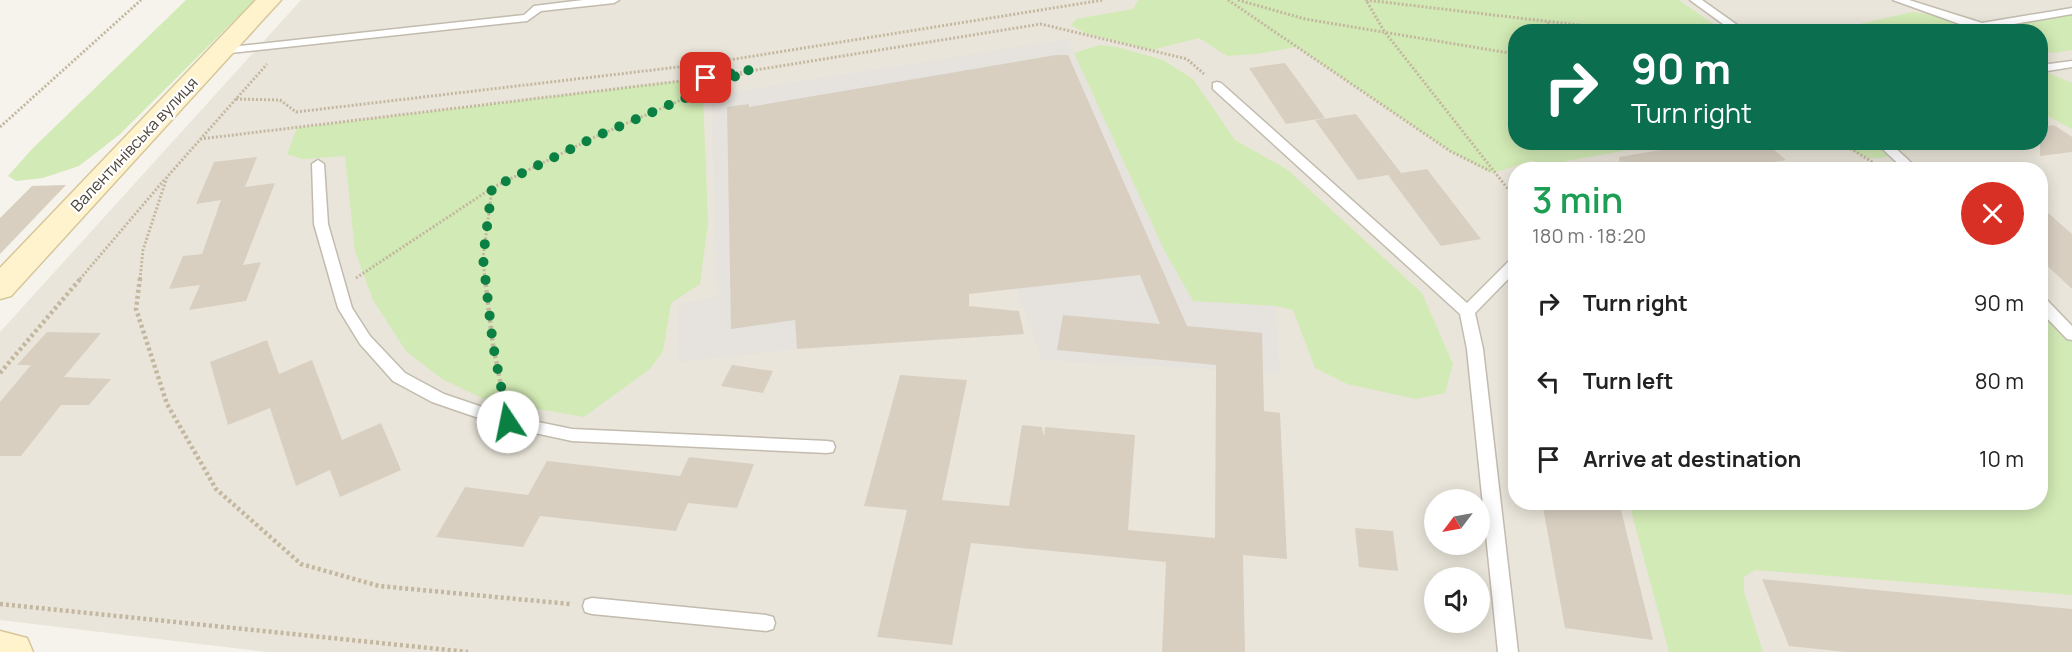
<!DOCTYPE html>
<html lang="en">
<head>
<meta charset="utf-8">
<style>
  body { margin:0; font-family:Manrope,sans-serif; background:#f2f2f2; color:#222; height:100vh; display:flex; flex-direction:column; font-size:22px; white-space:nowrap }
  * { box-sizing:border-box; margin:0 }
  p { font-size:20px; color:#767676 }
  .icon { flex:none; width:33px; height:33px; fill:none; stroke:currentColor; stroke-width:2; stroke-linecap:round; stroke-linejoin:round }
  .map { position:relative; flex:1; overflow:hidden }
  .drawer { position:absolute; left:1508px; top:162px; width:540px; height:348px; display:flex; flex-direction:column; background:#fff; border-radius:24px; box-shadow:0 3px 15px #0003 }
  .drawer>* { flex:none }
  .guide { position:absolute; left:1508px; top:24px; width:540px; height:126px; border-radius:24px; box-shadow:0 3px 15px #0003; background:#0b6e4f; color:#fff; overflow:hidden }
  .needle { width:39px; rotate:238deg }
  .tools { position:absolute; left:1424px; top:489px; display:grid; gap:12px }
  .tools a { display:grid; place-items:center; width:66px; height:66px; border-radius:50%; background:#fff; box-shadow:0 3px 15px #0003; font-size:30px }
  .pin { position:absolute; display:grid; place-items:center; width:51px; height:51px; color:#fff; margin:-26px; border-radius:12px; box-shadow:0 3px 9px #0006 }
  .me { position:absolute; width:66px; margin:-33px; rotate:349deg; stroke-linejoin:round; filter:drop-shadow(0 0 4px #0008) }
  .turn { display:flex; align-items:center; gap:21px; height:126px; padding:0 24px; font-size:27px }
  .turn .icon { width:78px; height:78px; stroke-width:2.5 }
  .turn b { display:block; font-size:42px; line-height:51px }
  .round { display:grid; place-items:center; flex:none; width:63px; height:63px; border-radius:32px; background:#f2f2f2 }
  .summary { display:flex; align-items:center; justify-content:space-between; height:102px; padding:0 24px }
  h1 { font-size:36px; font-weight:600; line-height:45px; color:#1e9e55 }
  ul { padding:0; list-style:none }
  li { display:flex; align-items:center; gap:18px; height:78px; padding:0 24px }
  li div { flex:1 }
  li b { display:block; font-size:22px }
  li em { font-style:normal }
  .map>svg:first-child { display:block }
  .residential { fill:#eae5da; fill-rule:evenodd }
  .industrial { fill:#e6e2dd }
  .green { fill:#d2eab5 }
  .building { fill:#d8cfc1 }
  .lines { fill:none; stroke-linecap:round; stroke-linejoin:round }
  .lane-casing { stroke:#c2bbae; stroke-width:3 }
  .secondary-casing { stroke:#d6c79b; stroke-width:3 }
  .path-far1 { stroke:#c4b79f; stroke-width:3; stroke-dasharray:2 2; stroke-linecap:butt }
  .path { stroke:#c4b79f; stroke-width:4.5; stroke-dasharray:3 3; stroke-linecap:butt }
  .lane { fill:#fff; fill-rule:evenodd }
  .secondary { fill:#fff3cd; fill-rule:evenodd }
  .route { stroke:#0b8043; stroke-width:10; stroke-dasharray:0 18 }
  .labels { text-anchor:middle; dominant-baseline:central; stroke-width:4.5; stroke-linejoin:round; paint-order:stroke }
  .street-label { font-size:16px; fill:#4b4439; stroke:#fff }
</style>
</head>
<body>
<div class="map">
<svg width="2072" height="652" viewBox="0 0 2072 652">
  <rect width="100%" height="100%" fill="#f6f3ec"/>
  <path class="residential" d="M301 0H2072V652H266L0 620V332ZM1515 32H2040V142H1515ZM1515 170H2040V502H1515ZM1434 500H1479V544H1434ZM1434 578H1479V622H1434Z"/>
  <path class="industrial" d="M1068 39 1165 252 1193 301 1275 306 1280 373 1042 360 1011 274 783 152 797 349 678 362 679 304 717 297 711 96Z"/>
  <path class="green" d="M186 0H255L119 135 79 166 43 178 16 181 8 176 32 149Z
    M1138 0H1679L1723 31 1515 32V142L1667 143 1550 164 1531 161 1493 173 1450 151 1297 47 1257 54 1227 56 1199 38 1152 50 1085 33 1071 25 1076 19 1133 9Z
    M1912 12C1933 15 1954 15 1970 31L1825 32Z
    M2072 12V50L2054 53 2041 51 2040 32 2007 31 2002 28V25Z
    M1100 45 1117 47 1163 60 1193 79 1235 140 1288 170 1422 293 1453 364 1445 393 1416 399 1347 384 1315 368 1293 310 1275 306 1193 301 1165 252 1074 53Z
    M2040 69 2072 83V129L2040 112Z
    M695 79 703 96 708 223 700 284 671 303 663 351 650 369 584 417 486 400 442 379 406 351 373 300 355 251 345 156 302 159 287 154 297 128Z
    M1840 143H1872L1889 156C1869 163 1856 153 1840 143Z
    M2040 310 2072 342V595L1755 570 1744 577V592L1763 652H1669L1629 503 2040 502Z"/>
  <path class="building" d="M1056 55H1068L1187 326 1262 333 1264 411 1280 413 1287 559 1243 555 1245 652H1162L1166 562 971 543 952 645 877 637 907 510 864 506 900 375 967 380 942 500 1009 506 1022 425 1042 427 1044 437 1045 427 1135 435 1128 530 1215 538 1216 365 1057 350 1063 315 1160 324 1140 275 969 294V306L1019 311 1024 334 797 349 795 320 731 329 727 107 749 104V107Z
    M1285 63 1325 118 1286 124 1249 68Z
    M1356 114 1401 173 1427 169 1481 239 1441 246 1388 175 1358 180 1315 120Z
    M2054 125 2072 137V152L2040 156V127Z
    M1708 142H1765L1786 160 1731 170H1620L1619 157Z
    M257 157 245 187 275 183 243 265 261 262 246 301 189 310 200 285 169 289 183 256 202 254 221 200 196 204 214 162Z
    M66 185 0 254V218L32 186Z
    M2040 206 2072 234V289L2040 259Z
    M47 332 101 333 64 377 111 379 89 405H61L21 456H0V402L31 365H17Z
    M267 340 279 374 312 360 342 440 381 423 401 470 340 497 330 470 296 486 270 408 228 425 210 362Z
    M732 365 773 371 763 393 721 386Z
    M689 457 754 464 737 508 688 503 676 531 540 516 523 547 436 537 465 487 528 495 547 461 680 476Z
    M1542 502H1619L1653 640 1565 628Z
    M1355 528 1393 531 1398 571 1359 567Z
    M1762 579 2072 609V652H1845L1789 646Z"/>
  <g class="lines">
    <g class="lane-casing">
      <path id="lane" d="M583 0H619L614 3 541 11 527 21 221 54 215 51 221 48 524 15 534 6Z
        M1690 0H1702L1747 32H1734Z
        M1893 0H1909L1982 23 2072 8V14L1991 28 1995 32H1982Z
        M2040 60 2049 64 2072 61V67L2047 71 2040 68Z
        M1217 82 1221 83 1467 303 1510 260 1515 258V272L1475 313 1483 349 1518 652H1498L1467 349 1460 314 1213 89V83Z
        M1875 142H1889L1919 170H1905Z
        M318 160 324 164 328 224 352 308 370 336 405 373 444 394 509 416 572 429 827 441 833 442 835 447 833 452 827 453 572 441 502 426 432 402 393 381 360 344 338 308 314 224 312 164Z
        M2040 297 2045 298 2072 326V340L2067 339 2040 311Z
        M592 598 766 615 773 617 775 623 773 629 766 631 592 614 585 612 583 606 585 600Z"/>
    </g>
    <g class="secondary-casing">
      <path id="secondary" d="M256 0H281L11 296 0 299V268Z
        M0 631 27 638 33 652H0Z"/>
    </g>
    <path class="path-far1" d="M1228 0 1450 151 1490 171
      M1238 0 1305 19 1515 54
      M1547 23 1565 32
      M236 99 280 100 296 112 704 64 1103 0
      M0 127 141 0
      M200 139 706 78 1041 24 1187 59 1204 74
      M1840 142 1874 163
      M1515 198 1384 31 1366 0 1638 32
      M356 278 492 188 597 136 744 73
      M80 279 165 179
      M140 279 143 250 167 177 267 64
      M485 279 483 258 492 189"/>
    <path class="path" d="M140 278 136 309 167 404 216 489 301 564 379 586 570 604
      M485 278 493 345 504 401
      M0 373 81 278
      M0 604 468 652"/>
    <use href="#lane" class="lane"/>
    <use href="#secondary" class="secondary"/>
  </g>
  <g class="lines">
    <path class="route" d="M508 422 493 345 483 258 492 188 597 136 750 70 706 78"/>
  </g>
  <g class="labels">
    <g class="street-label">
      <text transform="translate(134 144) rotate(-47)">Валентинівська вулиця</text>
    </g>
  </g>
</svg>
<div class="tools">
<a><svg class="needle" viewBox="-14 -14 28 28"><path d="M0-13l5 13h-10z" fill="#e53935"/><path d="M0 13l5-13h-10z" fill="#767676"/></svg></a>
<a><svg class="icon" aria-label="sound" viewBox="0 0 24 24"><path d="M4 9h4l5-4v14l-5-4H4zM17 9q2 3 0 6"/></svg></a>
</div>
<div class="pin" style="left:706px;top:78px;background:#d93025"><svg class="icon" aria-label="arrive" viewBox="0 0 24 24"><path d="M6 21V4h12l-3 4 3 4H6"/></svg></div>
<svg class="me" style="left:508px;top:422px" viewBox="-20 -20 40 40"><circle r="19" fill="#fff"/><path d="M0-13L10 11 0 6-10 11z" fill="#0b8043"/></svg>
<div class="guide">
<div class="turn"><svg class="icon" aria-label="right" viewBox="0 0 24 24"><path d="M7 20v-9h11M14 6l5 5-5 5"/></svg><div><b>90 m</b>Turn right</div></div>
</div>
<section class="drawer">
<div class="summary"><div><h1>3 min</h1><p>180 m · 18:20</p></div><a class="round" style="background:#d93025;color:#fff"><svg class="icon" aria-label="close" viewBox="0 0 24 24"><path d="M6 6l12 12M18 6L6 18"/></svg></a></div>
<ul>
<li><svg class="icon" aria-label="right" viewBox="0 0 24 24"><path d="M7 20v-9h11M14 6l5 5-5 5"/></svg><div><b>Turn right</b></div><em>90 m</em></li>
<li><svg class="icon" aria-label="left" viewBox="0 0 24 24"><path d="M17 20v-9H6M10 6l-5 5 5 5"/></svg><div><b>Turn left</b></div><em>80 m</em></li>
<li><svg class="icon" aria-label="arrive" viewBox="0 0 24 24"><path d="M6 21V4h12l-3 4 3 4H6"/></svg><div><b>Arrive at destination</b></div><em>10 m</em></li>
</ul>
</section>
</div>
</body>
</html>
